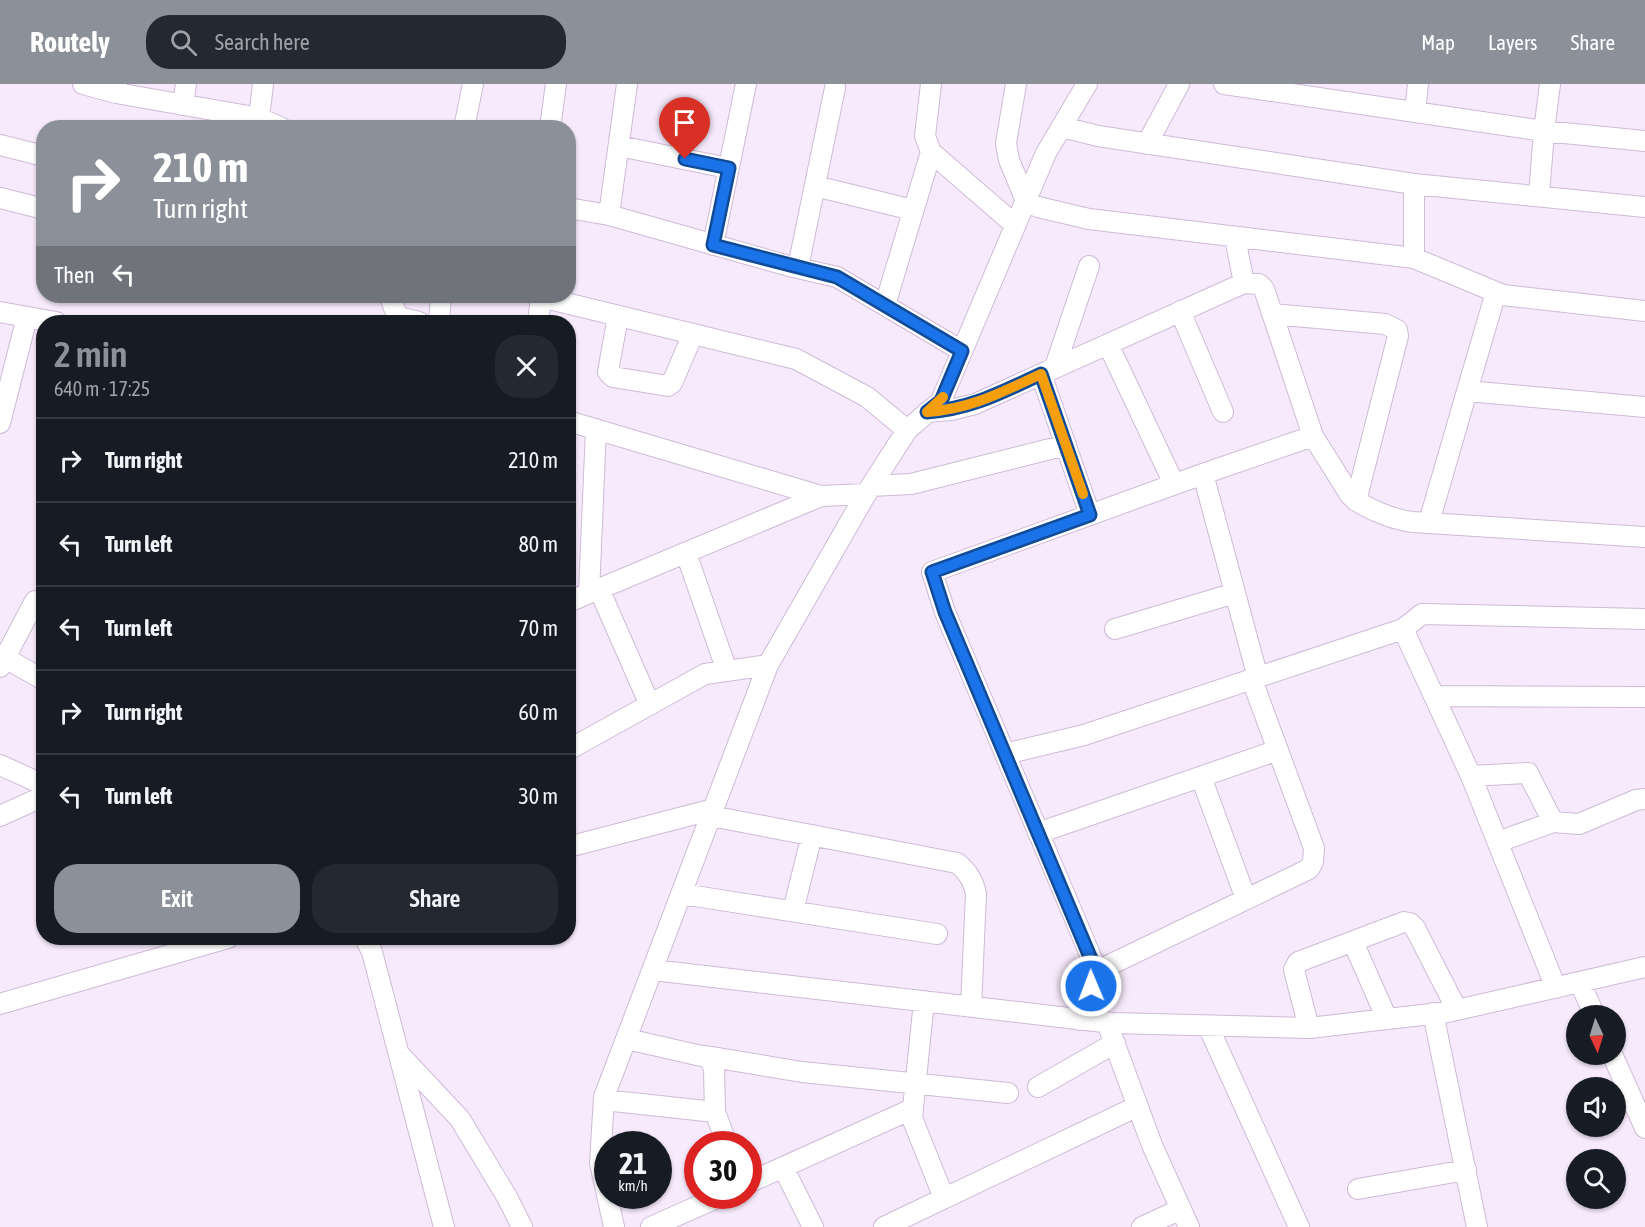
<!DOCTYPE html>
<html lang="en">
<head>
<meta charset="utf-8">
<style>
  body { margin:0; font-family:"Asap Condensed",sans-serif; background:#242831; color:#f1f3f6; height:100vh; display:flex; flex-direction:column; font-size:22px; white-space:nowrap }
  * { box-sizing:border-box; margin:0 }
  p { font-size:20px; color:#9ea1a6 }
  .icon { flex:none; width:33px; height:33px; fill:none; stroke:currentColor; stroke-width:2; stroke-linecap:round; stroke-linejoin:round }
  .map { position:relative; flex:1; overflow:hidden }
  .sheet { position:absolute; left:36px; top:231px; width:540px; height:630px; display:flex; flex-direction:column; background:#171b24; border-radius:24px; box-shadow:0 2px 4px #0004 }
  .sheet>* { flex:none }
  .banner { position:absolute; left:36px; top:36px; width:540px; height:183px; border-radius:24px; box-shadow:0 2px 4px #0004; background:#8c9099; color:#fff; overflow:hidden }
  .needle { width:39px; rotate:176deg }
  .controls { position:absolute; left:1566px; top:921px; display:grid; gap:12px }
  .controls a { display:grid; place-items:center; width:60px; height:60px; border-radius:50%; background:#171b24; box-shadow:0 2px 4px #0004; font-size:30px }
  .speed { position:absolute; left:594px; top:1047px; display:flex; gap:12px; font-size:30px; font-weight:700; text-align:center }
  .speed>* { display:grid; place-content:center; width:78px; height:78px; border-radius:50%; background:#171b24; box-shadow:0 2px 4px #0004; line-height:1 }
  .speed small { font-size:15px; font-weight:400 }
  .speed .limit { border:9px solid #d22; background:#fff; color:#111 }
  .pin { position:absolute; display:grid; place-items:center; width:51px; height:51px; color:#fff; margin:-62px -26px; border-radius:50% 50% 50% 0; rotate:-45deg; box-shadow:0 0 6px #0007 }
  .pin .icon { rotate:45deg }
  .me { position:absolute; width:66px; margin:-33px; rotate:359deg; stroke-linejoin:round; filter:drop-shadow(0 0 4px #0008) }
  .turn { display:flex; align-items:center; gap:21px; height:126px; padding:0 18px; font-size:27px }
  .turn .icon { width:78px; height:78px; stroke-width:2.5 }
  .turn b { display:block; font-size:42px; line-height:51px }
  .then { display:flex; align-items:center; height:57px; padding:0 18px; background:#0003; gap:12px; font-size:22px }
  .round { display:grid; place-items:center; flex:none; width:63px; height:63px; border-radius:24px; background:#242831 }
  .summary { display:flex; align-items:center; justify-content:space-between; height:102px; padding:0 18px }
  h1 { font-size:36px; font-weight:600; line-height:45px; color:#8c9099 }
  .primary-button { display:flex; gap:12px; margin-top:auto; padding:12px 18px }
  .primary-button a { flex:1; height:69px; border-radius:24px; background:#8c9099; color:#fff; font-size:24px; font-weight:600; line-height:69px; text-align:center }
  .primary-button a+a { background:#242831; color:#f1f3f6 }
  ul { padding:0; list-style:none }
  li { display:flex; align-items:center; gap:18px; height:84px; padding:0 18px; border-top:2px solid #363941 }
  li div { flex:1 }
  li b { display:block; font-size:22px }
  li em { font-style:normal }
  header { display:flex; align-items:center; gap:36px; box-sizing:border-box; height:84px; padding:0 30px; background:#8c9099; color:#fff }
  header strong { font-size:28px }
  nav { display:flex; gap:33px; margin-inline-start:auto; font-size:21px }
  .search { width:420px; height:54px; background:#242831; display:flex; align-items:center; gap:15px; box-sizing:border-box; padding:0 21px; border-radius:24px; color:#9ea1a6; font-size:22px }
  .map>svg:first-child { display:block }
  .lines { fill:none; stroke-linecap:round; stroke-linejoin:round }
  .minor-casing { stroke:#cfbad7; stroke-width:22 }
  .minor { stroke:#fff; stroke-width:20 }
  .route-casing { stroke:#114b97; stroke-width:15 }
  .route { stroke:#1a73e8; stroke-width:10 }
  .slow { stroke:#f59e0b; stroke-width:10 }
</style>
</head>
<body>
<header>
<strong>Routely</strong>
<div class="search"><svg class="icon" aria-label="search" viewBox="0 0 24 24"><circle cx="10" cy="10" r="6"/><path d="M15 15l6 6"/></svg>Search here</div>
<nav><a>Map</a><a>Layers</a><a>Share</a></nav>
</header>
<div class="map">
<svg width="1645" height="1143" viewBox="0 0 1645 1143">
  <rect width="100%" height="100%" fill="#f7eafc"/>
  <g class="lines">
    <g class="minor-casing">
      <path id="minor" d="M83 0 116 9
        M117 0 116 9 259 34 263 0
        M1016 0 1006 59 1009 76 1026 117 1038 123 1089 135 1414 174V100L1098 52 1062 43
        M1224 0 1544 47 1645 57
        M183 21 186 0
        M1415 27 1418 0
        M259 34 282 44
        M464 44 473 0
        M550 44 556 0
        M1147 60 1179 0
        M0 61 44 72
        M619 62 728 84
        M931 68 925 52 931 0
        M1414 100 1645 123
        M815 102 913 126
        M1539 112 1544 47 1550 0
        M0 114 44 125
        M568 124 609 131 789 182 837 193 962 267
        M609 131 627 0
        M1235 154 1244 199
        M713 161 746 0
        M1414 174 1503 211 1645 227
        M798 183 835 4
        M1496 208 1467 307 1645 323
        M390 212C398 235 394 232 419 238
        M885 221 931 68 1015 141
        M1180 227 1223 328
        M0 228 56 238
        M1272 230 1385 240 1397 246 1398 252 1356 417
        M618 232 608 288 613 293 668 302 672 299 693 250
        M439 238 441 212
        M538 238 541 213 796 275 867 313 907 346
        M1108 260 1174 400
        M1055 283 1089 182
        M1041 290 1090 431
        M927 328 951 326 975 320 1244 199 1259 200 1264 205 1313 352 1203 390 932 488 945 528 1097 887 1080 936
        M568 337 821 412
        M0 339 27 233
        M1313 352 1350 411C1363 424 1394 436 1413 438L1645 453
        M1203 390 1258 594
        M871 402 911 400 1066 361
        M1429 438 1467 307
        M686 469 727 587
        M599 505 650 621
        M589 509 596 345
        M568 518 821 412 866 410
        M1115 545 1235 509
        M1403 545 1471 692 1556 904
        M5 574 44 596
        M0 583 35 517
        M1434 612 1645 613
        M568 666 705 590 768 581
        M1005 670 1084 651 1403 545 1422 530 1645 535
        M0 681 44 701
        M1471 692 1528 689 1553 738 1579 740 1636 716 1645 715
        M1201 693 1246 815
        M0 732 44 712
        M711 732 957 779C968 788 973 796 976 810L971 923
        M1038 749 1278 666
        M1498 758 1553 738
        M568 763 714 725
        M682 810 937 850
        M793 827 812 751
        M365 854 372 868 444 1143
        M1353 858 1387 935
        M653 886 1112 939 1309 944 1448 928 1645 883
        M1097 887 1309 785 1313 778 1314 764 1252 596
        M1580 899 1595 932
        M924 917 912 1034 944 1114
        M0 920 228 854
        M1433 929 1477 1143
        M1107 939 1152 1061 1189 1143
        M1208 942 1299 1143
        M1309 944 1294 886 1298 878 1404 838 1410 839 1415 844 1457 926
        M627 955 710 974 714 985 715 1028 727 1060
        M1612 970 1645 1044
        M401 972 460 1035 507 1113 522 1143
        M706 972 802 988 1008 1009
        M1038 1003 1115 959
        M604 1016 715 1028
        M783 1083 813 1143
        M748 1099 912 1025
        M1358 1105 1466 1086
        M614 1143 600 1079 604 1013 768 581 866 410 907 346 941 317 1046 69 1087 0
        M651 1143 721 1112
        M884 1143 1138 1022
        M1142 1143 1181 1125"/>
    </g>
    <use href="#minor" class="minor"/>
  </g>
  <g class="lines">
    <g class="route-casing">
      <path id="route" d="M685 75 729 84 713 161 837 193 962 267 941 317 927 328C971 325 1002 308 1041 290L1090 431 932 488 945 528 1096 887 1091 902"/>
    </g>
    <use href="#route" class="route"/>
    <path class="slow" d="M943 313 927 328C971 325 1002 308 1041 290L1083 410"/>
  </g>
</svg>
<div class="controls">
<a><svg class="needle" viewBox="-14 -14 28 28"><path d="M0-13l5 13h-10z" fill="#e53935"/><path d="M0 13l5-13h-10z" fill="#9ea1a6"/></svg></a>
<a><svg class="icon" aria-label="sound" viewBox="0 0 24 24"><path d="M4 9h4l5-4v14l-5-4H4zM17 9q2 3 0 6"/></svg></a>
<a><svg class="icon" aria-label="search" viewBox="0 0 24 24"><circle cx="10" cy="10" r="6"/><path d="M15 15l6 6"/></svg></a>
</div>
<div class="speed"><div>21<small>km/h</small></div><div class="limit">30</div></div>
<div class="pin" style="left:685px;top:75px;background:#d93025"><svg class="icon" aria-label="arrive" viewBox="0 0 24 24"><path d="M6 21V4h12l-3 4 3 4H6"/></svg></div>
<svg class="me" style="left:1091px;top:902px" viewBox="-20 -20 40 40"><circle r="17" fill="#1a73e8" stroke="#fff" stroke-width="3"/><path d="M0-11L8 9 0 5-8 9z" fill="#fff"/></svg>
<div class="banner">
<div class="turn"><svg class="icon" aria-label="right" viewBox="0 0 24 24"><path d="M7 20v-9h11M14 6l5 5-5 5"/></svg><div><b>210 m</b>Turn right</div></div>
<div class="then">Then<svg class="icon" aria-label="left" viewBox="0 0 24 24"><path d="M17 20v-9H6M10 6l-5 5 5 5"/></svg></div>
</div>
<section class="sheet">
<div class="summary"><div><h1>2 min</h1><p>640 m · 17:25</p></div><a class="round"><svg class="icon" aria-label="close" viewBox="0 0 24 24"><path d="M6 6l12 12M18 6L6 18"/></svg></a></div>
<ul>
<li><svg class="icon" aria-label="right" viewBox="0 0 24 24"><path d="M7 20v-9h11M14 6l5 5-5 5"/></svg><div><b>Turn right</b></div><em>210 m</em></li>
<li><svg class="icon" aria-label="left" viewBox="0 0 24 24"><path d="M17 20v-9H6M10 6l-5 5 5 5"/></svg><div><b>Turn left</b></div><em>80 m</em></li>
<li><svg class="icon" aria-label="left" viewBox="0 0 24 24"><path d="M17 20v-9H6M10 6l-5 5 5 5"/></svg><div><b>Turn left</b></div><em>70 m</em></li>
<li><svg class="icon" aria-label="right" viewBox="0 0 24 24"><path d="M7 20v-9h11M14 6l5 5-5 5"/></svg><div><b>Turn right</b></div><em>60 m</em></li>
<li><svg class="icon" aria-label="left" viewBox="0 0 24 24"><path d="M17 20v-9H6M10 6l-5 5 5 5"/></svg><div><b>Turn left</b></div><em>30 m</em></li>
</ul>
<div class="primary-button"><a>Exit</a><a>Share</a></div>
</section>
</div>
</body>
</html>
